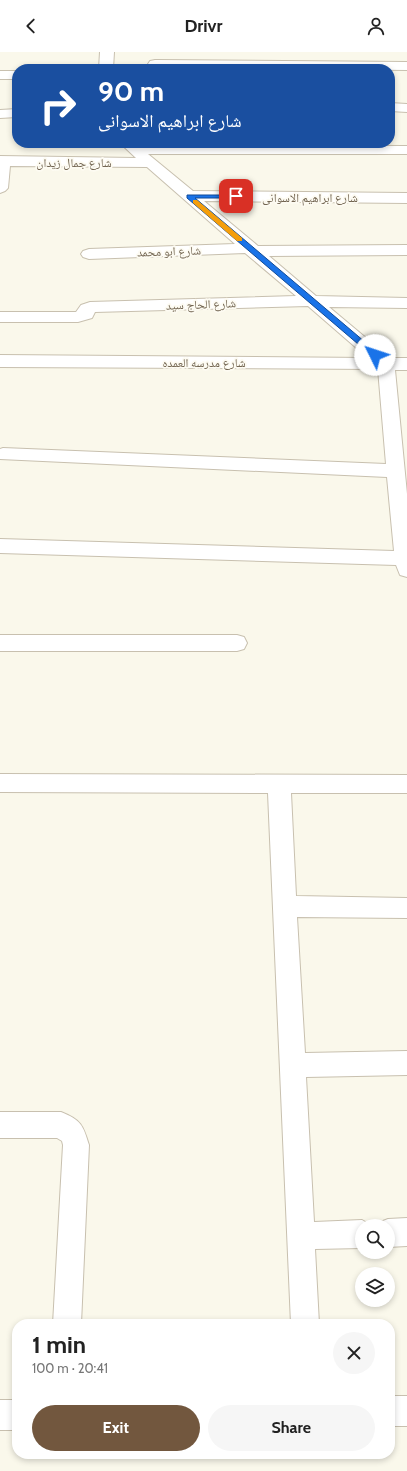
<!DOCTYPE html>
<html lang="en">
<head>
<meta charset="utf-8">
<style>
  body { margin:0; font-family:Cabin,"Noto Naskh Arabic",sans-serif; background:#f6f6f6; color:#222; height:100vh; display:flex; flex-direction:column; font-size:15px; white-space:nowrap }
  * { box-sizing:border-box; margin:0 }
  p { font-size:13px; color:#767676 }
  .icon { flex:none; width:22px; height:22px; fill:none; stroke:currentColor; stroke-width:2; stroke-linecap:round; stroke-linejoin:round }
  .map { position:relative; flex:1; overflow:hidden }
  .drawer { position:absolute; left:12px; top:1267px; width:383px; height:140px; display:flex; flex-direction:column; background:#fff; border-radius:16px; box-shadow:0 2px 6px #0003 }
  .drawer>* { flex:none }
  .guide { position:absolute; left:12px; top:12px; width:383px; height:84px; border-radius:16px; box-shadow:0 2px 6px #0003; background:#1a4fa0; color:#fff; overflow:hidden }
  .controls { position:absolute; left:355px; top:1167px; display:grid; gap:8px }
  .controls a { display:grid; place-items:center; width:40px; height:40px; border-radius:50%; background:#fff; box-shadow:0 2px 6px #0003; font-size:20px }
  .pin { position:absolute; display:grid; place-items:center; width:34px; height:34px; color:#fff; margin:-17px; border-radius:8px; box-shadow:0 2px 6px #0006 }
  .me { position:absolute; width:44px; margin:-22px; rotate:311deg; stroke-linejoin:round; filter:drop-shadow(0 0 3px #0008) }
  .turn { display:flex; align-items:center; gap:14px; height:84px; padding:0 20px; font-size:18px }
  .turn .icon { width:52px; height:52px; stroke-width:2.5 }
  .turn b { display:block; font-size:28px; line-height:34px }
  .round { display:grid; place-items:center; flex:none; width:42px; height:42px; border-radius:21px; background:#f6f6f6 }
  .headline { display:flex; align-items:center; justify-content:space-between; height:68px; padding:0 20px }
  h1 { font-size:24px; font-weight:700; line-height:30px }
  .primary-button { display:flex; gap:8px; margin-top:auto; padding:8px 20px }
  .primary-button a { flex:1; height:46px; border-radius:24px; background:#72573e; color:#fff; font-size:16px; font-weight:700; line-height:46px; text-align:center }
  .primary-button a+a { background:#f6f6f6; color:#222 }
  header { display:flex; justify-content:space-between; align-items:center; height:52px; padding:0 20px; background:#fff; font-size:18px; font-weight:700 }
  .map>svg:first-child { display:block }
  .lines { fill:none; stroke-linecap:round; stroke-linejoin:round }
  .minor-casing { stroke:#c8c0af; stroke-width:2 }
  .minor { fill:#fff; fill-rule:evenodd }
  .route { fill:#1a73e8; stroke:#114b97 }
  .slow { fill:#f59e0b }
  .labels { text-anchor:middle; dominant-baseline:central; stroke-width:3.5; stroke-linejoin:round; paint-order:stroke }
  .far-street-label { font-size:12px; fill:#726551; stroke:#fdfbf2 }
</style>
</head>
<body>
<header><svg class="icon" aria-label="back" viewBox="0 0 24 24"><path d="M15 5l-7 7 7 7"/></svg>Drivr<svg class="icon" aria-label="person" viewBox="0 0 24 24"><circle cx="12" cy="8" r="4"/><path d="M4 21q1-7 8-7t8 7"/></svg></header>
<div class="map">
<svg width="407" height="1419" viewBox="0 0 407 1419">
  <rect width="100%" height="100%" fill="#faf8eb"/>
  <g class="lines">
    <g class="minor-casing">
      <path id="minor" d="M100 0H114L113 17H99Z
        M155 8 407 10V18L150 15 148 12 150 9Z
        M0 19H17V27H0Z
        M390 51 407 52V60L390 59Z
        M17 57V65L0 66V58Z
        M120 91H136L138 93 407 94V102H148L193 139 407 141V151L204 149 258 194 407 193V203L269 204 316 244 407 246V256L329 255 390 306H407V318H395L407 442V525L400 523 396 513 0 501V487L394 499 387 425 0 407V397L3 396 386 412 378 317 0 315V303L368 306 308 254 95 260 92 266 78 270H0V260H76L81 253 90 250 296 244 245 201 89 207 83 205 81 202 83 199 89 197 235 192 147 115 10 114 8 136 5 139 0 141V104L136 106Z
        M0 583H237L244 585 247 591 244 597 237 599H0Z
        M0 722 407 723V741H291L296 844 407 846V866L297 865 305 1001 407 999V1023L306 1025 314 1170 362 1168 372 1174H362V1196L315 1197 319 1272H291L268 741 0 740Z
        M0 1060H61C81 1068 83 1073 89 1093L81 1272H53L63 1093 62 1089 57 1086H0Z
        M407 1166V1194L388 1195V1174H377L378 1171 388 1167Z
        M390 1344H407V1374H390Z
        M0 1348H17V1378H0Z"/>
    </g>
    <use href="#minor" class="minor"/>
  </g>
  <path class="route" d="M187 143H238L239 144 236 146H195L378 301V304H372L187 146Z"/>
  <path class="slow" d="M193 148H197L242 186V189H237L193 151Z"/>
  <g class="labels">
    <g class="far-street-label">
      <text x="74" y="110">شارع جمال زيدان</text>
      <text x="310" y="145">شارع ابراهيم الاسوانى</text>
      <text transform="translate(169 199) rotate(-2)">شارع ابو محمد</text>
      <text transform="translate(201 252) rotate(-2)">شارع الحاج سيد</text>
      <text x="204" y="310">شارع مدرسه العمده</text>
    </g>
  </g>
</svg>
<div class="controls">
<a><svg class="icon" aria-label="search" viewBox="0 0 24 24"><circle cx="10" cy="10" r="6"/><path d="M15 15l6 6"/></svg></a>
<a><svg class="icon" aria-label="layers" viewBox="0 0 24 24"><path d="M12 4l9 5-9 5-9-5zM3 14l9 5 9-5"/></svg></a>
</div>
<div class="pin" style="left:236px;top:144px;background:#d93025"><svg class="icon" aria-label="arrive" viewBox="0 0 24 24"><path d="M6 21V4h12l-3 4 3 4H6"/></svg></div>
<svg class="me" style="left:375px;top:303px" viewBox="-20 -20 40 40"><circle r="19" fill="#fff"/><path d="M0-13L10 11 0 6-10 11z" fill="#1a73e8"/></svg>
<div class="guide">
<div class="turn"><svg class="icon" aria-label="right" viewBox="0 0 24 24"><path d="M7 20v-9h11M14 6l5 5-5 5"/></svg><div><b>90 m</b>شارع ابراهيم الاسوانى</div></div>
</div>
<section class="drawer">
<div class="headline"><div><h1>1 min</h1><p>100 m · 20:41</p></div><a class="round"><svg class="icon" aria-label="close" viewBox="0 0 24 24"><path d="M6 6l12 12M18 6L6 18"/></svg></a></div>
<div class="primary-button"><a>Exit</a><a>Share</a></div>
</section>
</div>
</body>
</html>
